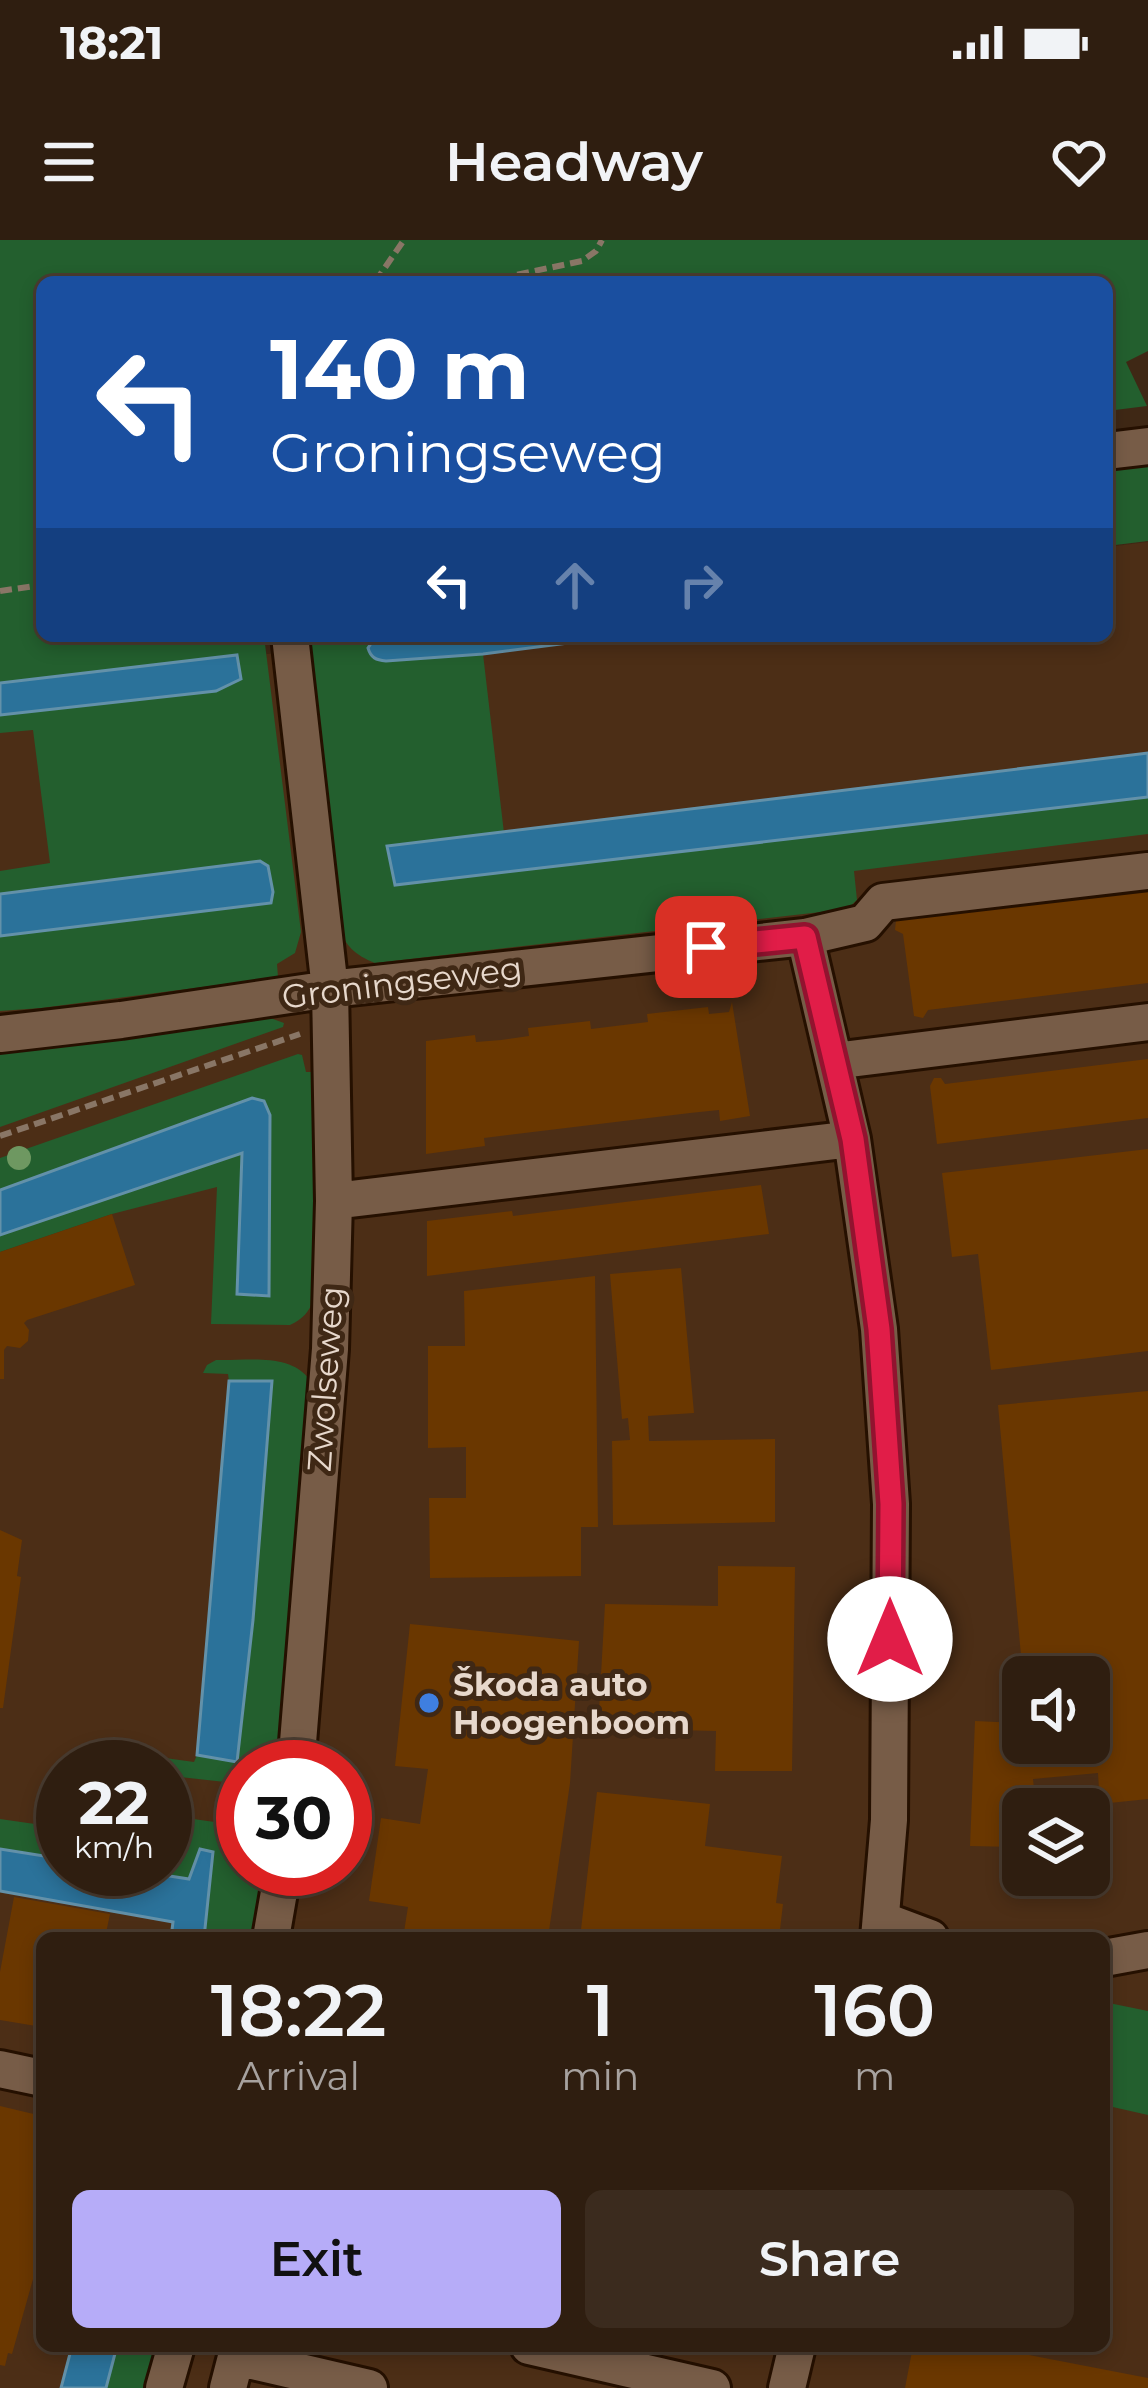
<!DOCTYPE html>
<html lang="en">
<head>
<meta charset="utf-8">
<style>
  body { margin:0; font-family:Montserrat,sans-serif; background:#3b2b1e; color:#f1f3f6; height:100vh; display:flex; flex-direction:column; font-size:45px; white-space:nowrap }
  * { box-sizing:border-box; margin:0 }
  p { font-size:39px; color:#a7a29f }
  .icon { flex:none; width:66px; height:66px; fill:none; stroke:currentColor; stroke-width:2; stroke-linecap:round; stroke-linejoin:round }
  .map { position:relative; flex:1; overflow:hidden }
  .side { position:absolute; left:36px; top:1692px; width:1074px; height:420px; display:flex; flex-direction:column; background:#2f1e10; border-radius:18px; box-shadow:0 6px 18px #0003,0 0 0 3px #4a3c30 }
  .side>* { flex:none }
  .top-card { position:absolute; left:36px; top:36px; width:1077px; height:366px; border-radius:18px; box-shadow:0 6px 18px #0003,0 0 0 3px #4a3c30; background:#1a4fa0; color:#fff; overflow:hidden }
  .fabs { position:absolute; left:1002px; top:1416px; display:grid; gap:24px }
  .fabs a { display:grid; place-items:center; width:108px; height:108px; border-radius:18px; background:#2f1e10; box-shadow:0 6px 18px #0003,0 0 0 3px #4a3c30; font-size:60px }
  .speed { position:absolute; left:36px; top:1500px; display:flex; gap:24px; font-size:60px; font-weight:700; text-align:center }
  .speed>* { display:grid; place-content:center; width:156px; height:156px; border-radius:50%; background:#2f1e10; box-shadow:0 6px 18px #0003,0 0 0 3px #4a3c30; line-height:1 }
  .speed small { font-size:30px; font-weight:400 }
  .speed .limit { border:18px solid #d22; background:#fff; color:#111 }
  .pin { position:absolute; display:grid; place-items:center; width:102px; height:102px; color:#fff; margin:-51px; border-radius:24px; box-shadow:0 6px 18px #0006 }
  .me { position:absolute; width:132px; margin:-66px; rotate:0deg; stroke-linejoin:round; filter:drop-shadow(0 0 9px #0008) }
  .turn { display:flex; align-items:center; gap:42px; height:252px; padding:0 36px; font-size:54px }
  .turn .icon { width:156px; height:156px; stroke-width:2.5 }
  .turn b { display:block; font-size:84px; line-height:102px }
  .lanes { display:flex; align-items:center; height:114px; padding:0 36px; background:#0003; justify-content:center; gap:60px; direction:ltr }
  .lanes .off { opacity:.35 }
  .eta { display:flex; justify-content:space-evenly; align-items:center; height:204px; text-align:center }
  .eta b { font-size:72px; font-weight:600; line-height:84px }
  .button { display:flex; gap:24px; margin-top:auto; padding:24px 36px }
  .button a { flex:1; height:138px; border-radius:18px; background:#b6acf8; color:#111; font-size:48px; font-weight:600; line-height:138px; text-align:center }
  .button a+a { background:#3b2b1e; color:#f1f3f6 }
  .status { display:flex; justify-content:space-between; align-items:center; height:84px; padding:0 60px; background:#2f1e10; direction:ltr }
  .status svg { height:33px; fill:currentColor }
  header { display:flex; justify-content:space-between; align-items:center; height:156px; padding:0 36px; background:#2f1e10; font-size:54px; font-weight:600 }
  .map>svg:first-child { display:block }
  .built { fill:#4c2e16; fill-rule:evenodd }
  .green { fill:#235f2e }
  .water { fill:#2b729a; stroke:#6391a9; stroke-width:3 }
  .building { fill:#6a3700 }
  .lines { fill:none; stroke-linecap:round; stroke-linejoin:round }
  .minor-casing { stroke:#251000; stroke-width:42 }
  .path { stroke:#897666; stroke-width:6; stroke-dasharray:12 6; stroke-linecap:butt }
  .minor { stroke:#775c47; stroke-width:36 }
  .tree { fill:#6e9861 }
  .route-casing { stroke:#92132f; stroke-width:30 }
  .route { stroke:#e11d48; stroke-width:21 }
  .shop-dot { fill:#3f7fe0; stroke:#3f2815; stroke-width:4.5 }
  .labels { text-anchor:middle; dominant-baseline:central; stroke-width:10; stroke-linejoin:round; paint-order:stroke }
  .street-label { font-size:33px; fill:#e7d8cc; stroke:#3f2815 }
  .poi-label { font-size:33px; font-weight:bold; fill:#e7d8cc; stroke:#3f2815; text-anchor:start }
</style>
</head>
<body>
<div class="status"><b>18:21</b><svg viewBox="0 0 49 12"><path d="M0 12V9h3v3zM5 12V6h3v6zM10 12V3h3v9zM15 12V0h3v12zM26 1h20v11H26zM47 4h2v5h-2z"/></svg></div>
<header><svg class="icon" aria-label="menu" viewBox="0 0 24 24"><path d="M4 6h16M4 12h16M4 18h16"/></svg>Headway<svg class="icon" aria-label="heart" viewBox="0 0 24 24"><path d="M12 20l-8-8c-3-5 5-10 8-4 3-6 11-1 8 4z"/></svg></header>
<div class="map">
<svg width="1148" height="2148" viewBox="0 0 1148 2148">
  <rect width="100%" height="100%" fill="#3f2815"/>
  <path class="built" d="M1148 302V2148H0V448L408 396H1107V307ZM1023 1437H1089V1503H1023ZM63 1527H165V1629H63ZM243 1527H345V1629H243ZM1023 1569H1089V1635H1023ZM42 1698H1104V2106H42Z"/>
  <path class="green" d="M0 0H1148V111L1126 122 1147 166 1107 171V42H42V396H264L301 692 295 713 277 724 278 737 41 768 0 771V696L272 662 260 621 0 654V631L50 623 33 490 0 493V475L216 451 236 415 0 443Z
    M1148 217V301L1107 306V223Z
    M305 396H376L374 403 385 421 483 414 504 593 388 606 396 645 1148 557V594L854 631 857 660 847 669 375 723C355 715 345 706 338 685Z
    M262 775 284 783 283 787 0 887V810Z
    M298 814 302 815 306 832H315L314 1059C309 1072 303 1079 290 1085L211 1084 217 947 112 974 0 1012V995L243 913 237 1053 252 858 0 950V918Z
    M216 1120C247 1121 290 1112 310 1140L298 1330 276 1527H243V1544L180 1537 167 1526 165 1518 194 1522 197 1515 237 1522 253 1380 272 1142 229 1141 228 1134 203 1133 207 1125Z
    M165 1575 243 1586V1629H264L252 1698H204L213 1612 190 1639 125 1629H165Z
    M0 1579 63 1588V1619L0 1609Z
    M1104 1762 1148 1771V1875L1104 1865Z
    M117 2106H158L147 2148H106Z"/>
  <path class="water" d="M376 396H623L483 414 386 421C376 420 371 418 368 408Z
    M237 415 241 439 216 451 0 475V443Z
    M1148 513V557L395 645 387 606Z
    M260 621 268 626 273 652 271 663 0 696V654Z
    M252 858 264 861 270 875 269 1056 237 1054 242 913 0 995V950Z
    M229 1141H272L253 1380 237 1522 197 1515Z
    M0 1609 63 1619V1629H125L189 1639 200 1609 213 1612 204 1698H171L173 1682 0 1651Z
    M72 2106H117L106 2148H61Z"/>
  <path class="building" d="M1148 646V743L928 770 923 778 914 776 903 694 895 690 896 680 925 676V673L963 669V671L975 670V667L1014 662V665L1026 664 1025 661Z
    M732 762 750 876 720 881 719 870 690 873 484 898 485 906 426 914V801L475 795 476 802 501 800 529 796 528 788 590 781 591 789 648 782 647 774 708 767 709 774 729 772Z
    M1148 819V878L937 904 930 846 934 838H941L945 844Z
    M1148 909V1111L991 1130 978 1014 952 1017 942 933Z
    M761 945 769 994 427 1036V981L512 971 513 976Z
    M112 974 135 1045 27 1080 24 1083 29 1090 28 1101 20 1108 7 1106 4 1110V1139H0V1012Z
    M681 1028 694 1173 648 1176 649 1201 775 1199V1282L613 1285 612 1201 630 1200 628 1178 622 1179 610 1034Z
    M595 1036 598 1287H581V1336L430 1338 429 1258H466V1207L428 1208V1106H465L464 1051Z
    M1148 1151V1559L1100 1564 1098 1533 1033 1539 1036 1569H1023V1581H1016L1015 1607 970 1606 975 1481 1020 1483 1019 1495H1023V1503H1089V1437H1023L998 1165Z
    M0 1290 22 1300 17 1336 21 1337 3 1468H0Z
    M718 1326 795 1327 792 1531H715L716 1491 598 1488 605 1364 718 1366Z
    M410 1384 579 1401 570 1543 548 1698H403L408 1667 369 1661 381 1578 420 1584 428 1529 395 1526Z
    M597 1552 710 1564 705 1606 782 1616 776 1663 783 1664 779 1698H580Z
    M14 1657 110 1674 105 1698H42V1787L0 1780V1732Z
    M0 1866 42 1876V2007L12 2114 8 2113 5 2126 0 2125Z
    M913 2106H982L1148 2138V2148H905Z"/>
  <g class="lines">
    <g class="minor-casing">
      <path id="minor" d="M1107 211 1148 206
        M290 396 330 749 334 961 330 1109 296 1527
        M805 697 852 899 879 1089 891 1264 889 1580 879 1698
        M0 794 121 780 330 749 805 697 865 683 883 662 1148 631
        M834 821 1148 782
        M334 961 852 899
        M882 1680 930 1698
        M271 1698 283 1629
        M1104 1718 1148 1710
        M0 1829 42 1838
        M529 2106 712 2148
        M164 2148 176 2106
        M228 2148 236 2117 369 2148
        M787 2148 797 2106"/>
    </g>
    <path class="path" d="M375 42 404 0
      M482 42 582 21 596 11 602 0
      M0 351 42 345
      M0 896 300 794"/>
    <use href="#minor" class="minor"/>
  </g>
  <circle class="tree" cx="19" cy="918" r="12"/>
  <g class="lines">
    <g class="route-casing">
      <path id="route" d="M706 707 805 697 853 899 879 1089 891 1264 890 1399"/>
    </g>
    <use href="#route" class="route"/>
  </g>
  <circle class="shop-dot" cx="429" cy="1463" r="12"/>
  <g class="labels">
    <g class="street-label">
      <text transform="translate(402 742) rotate(-7)">Groningseweg</text>
      <text transform="translate(325 1139) rotate(-86)">Zwolseweg</text>
    </g>
    <g class="poi-label">
      <text x="453" y="1444">Škoda auto<tspan x="453" dy="38">Hoogenboom</tspan></text>
    </g>
  </g>
</svg>
<div class="fabs">
<a><svg class="icon" aria-label="sound" viewBox="0 0 24 24"><path d="M4 9h4l5-4v14l-5-4H4zM17 9q2 3 0 6"/></svg></a>
<a><svg class="icon" aria-label="layers" viewBox="0 0 24 24"><path d="M12 4l9 5-9 5-9-5zM3 14l9 5 9-5"/></svg></a>
</div>
<div class="speed"><div>22<small>km/h</small></div><div class="limit">30</div></div>
<div class="pin" style="left:706px;top:707px;background:#d93025"><svg class="icon" aria-label="arrive" viewBox="0 0 24 24"><path d="M6 21V4h12l-3 4 3 4H6"/></svg></div>
<svg class="me" style="left:890px;top:1399px" viewBox="-20 -20 40 40"><circle r="19" fill="#fff"/><path d="M0-13L10 11 0 6-10 11z" fill="#e11d48"/></svg>
<div class="top-card">
<div class="turn"><svg class="icon" aria-label="left" viewBox="0 0 24 24"><path d="M17 20v-9H6M10 6l-5 5 5 5"/></svg><div><b>140 m</b>Groningseweg</div></div>
<div class="lanes"><svg class="icon" aria-label="left" viewBox="0 0 24 24"><path d="M17 20v-9H6M10 6l-5 5 5 5"/></svg><svg class="icon off" aria-label="ahead" viewBox="0 0 24 24"><path d="M12 20V5M6 11l6-6 6 6"/></svg><svg class="icon off" aria-label="right" viewBox="0 0 24 24"><path d="M7 20v-9h11M14 6l5 5-5 5"/></svg></div>
</div>
<section class="side">
<div class="eta">
<div><b>18:22</b><p>Arrival</p></div>
<div><b>1</b><p>min</p></div>
<div><b>160</b><p>m</p></div>
</div>
<div class="button"><a>Exit</a><a>Share</a></div>
</section>
</div>
</body>
</html>
